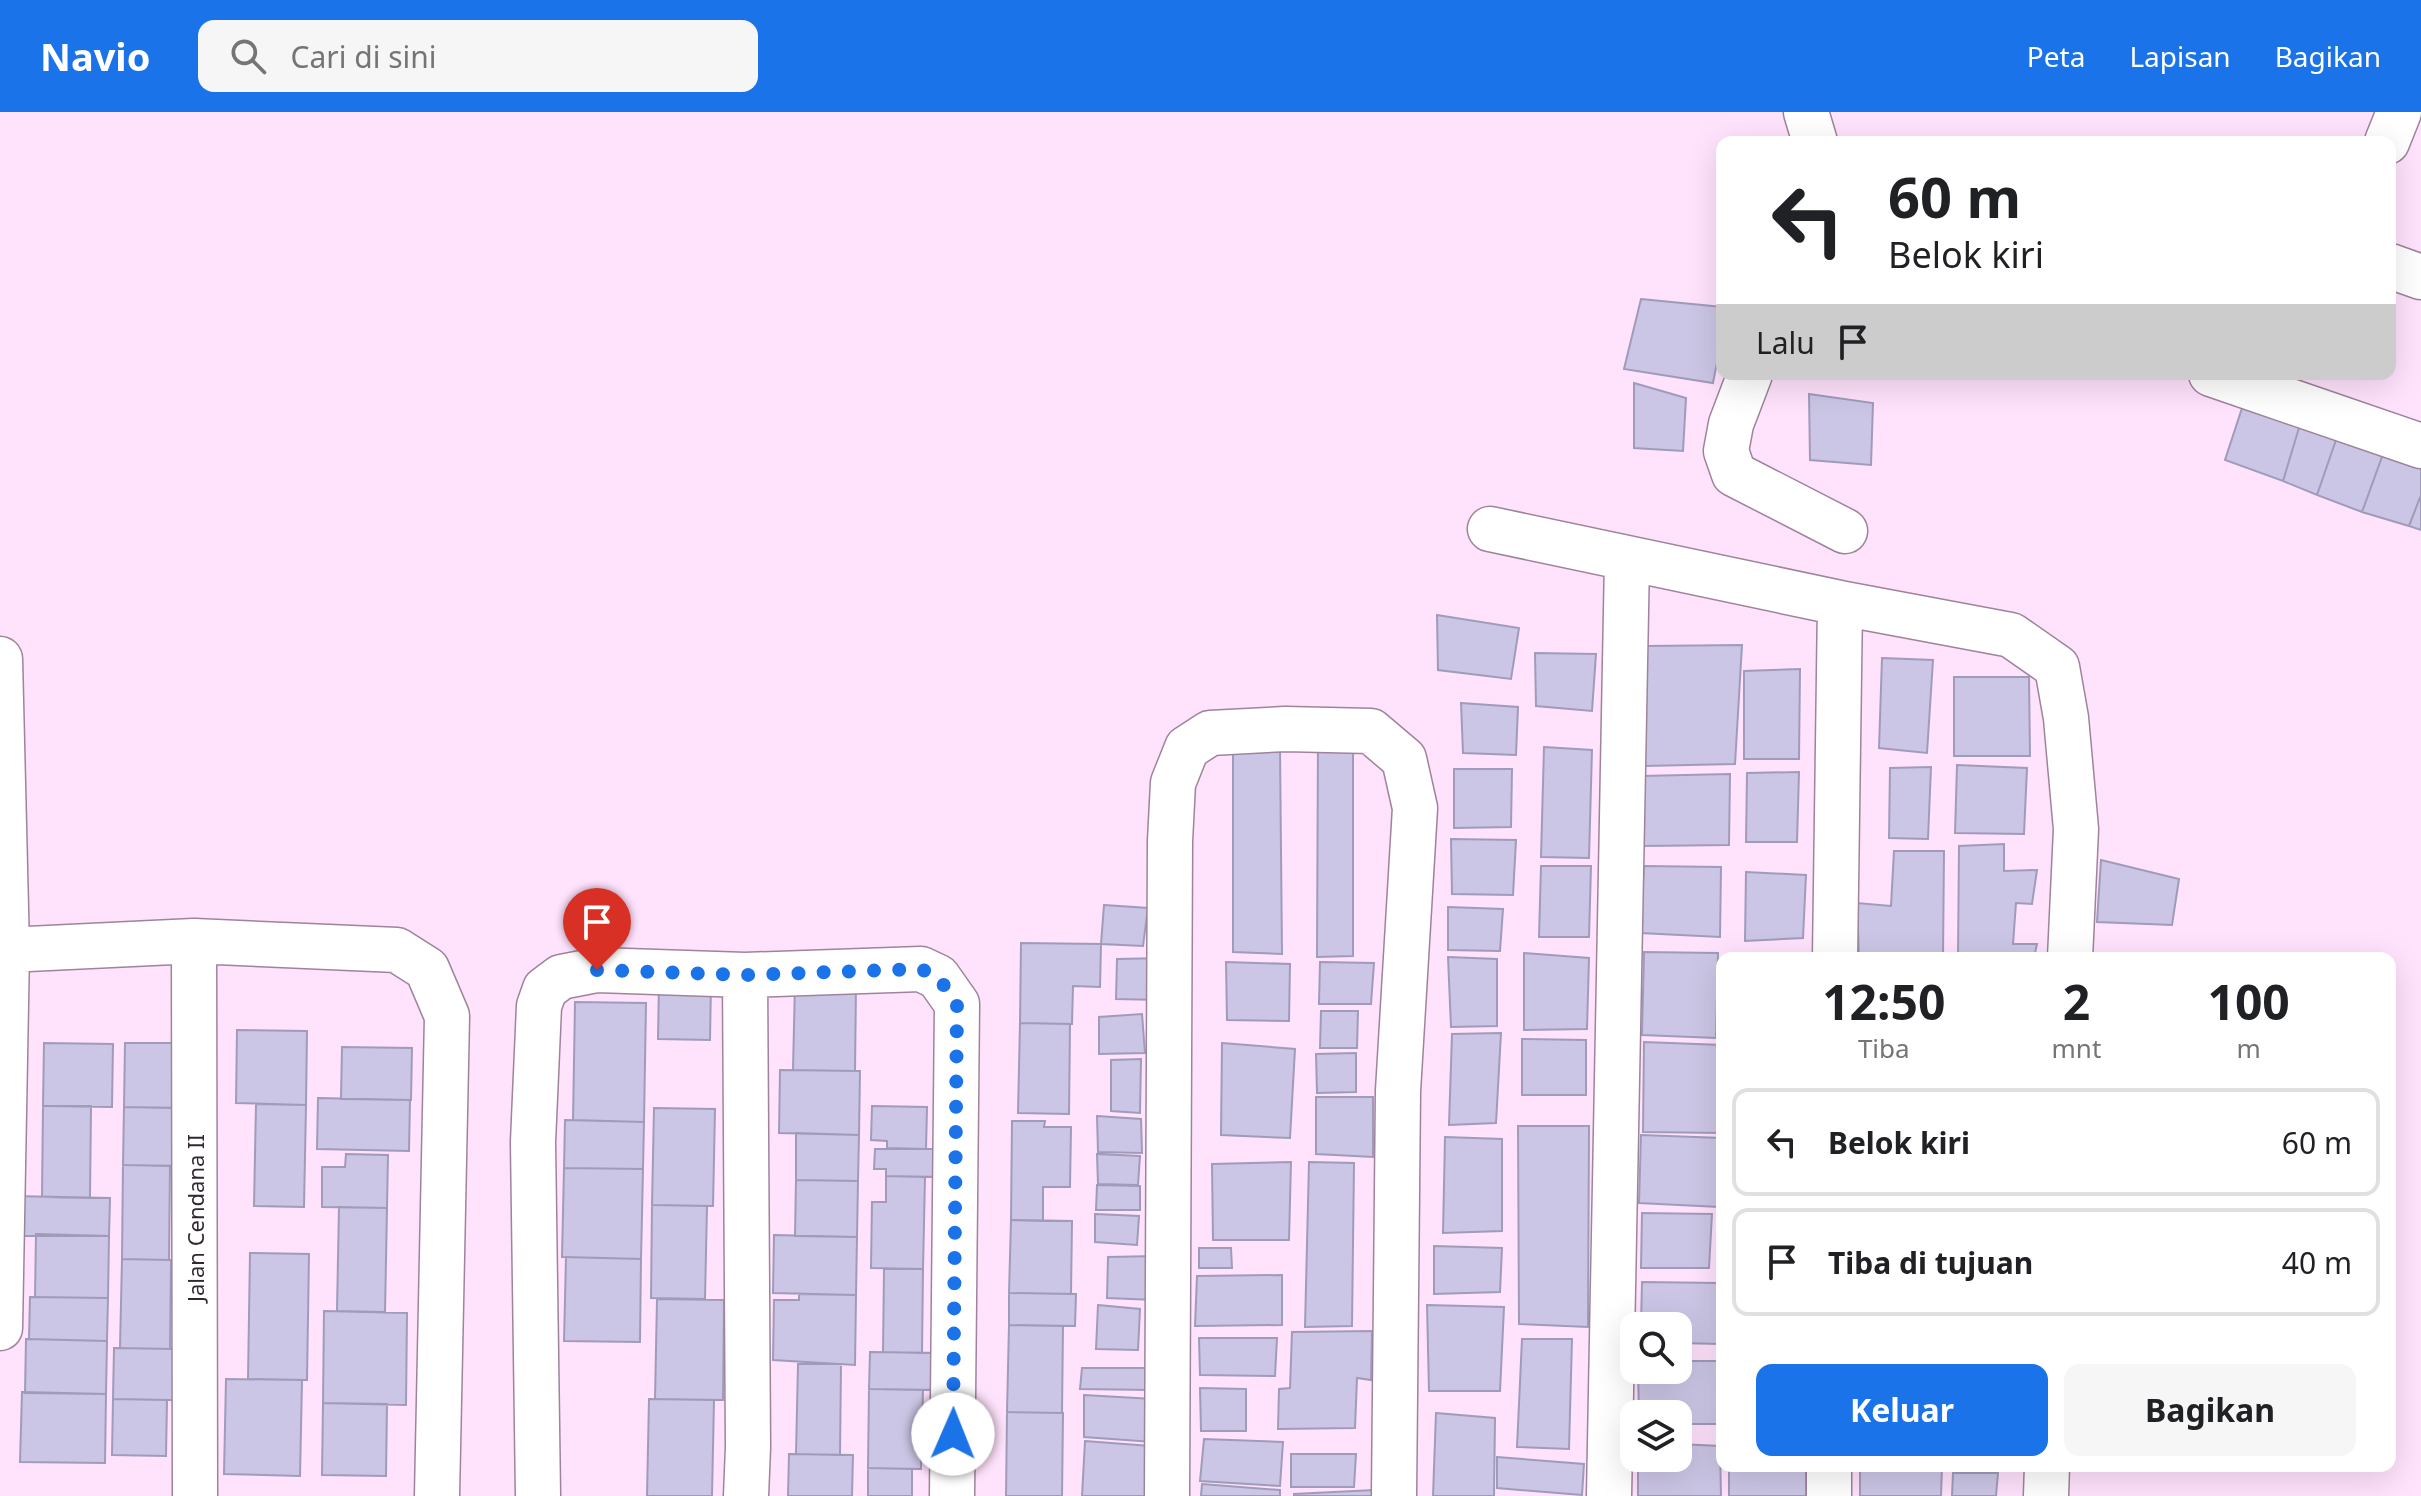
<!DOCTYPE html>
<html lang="id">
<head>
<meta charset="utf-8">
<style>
  body { margin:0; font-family:"Noto Sans",sans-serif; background:#f6f6f6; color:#202124; height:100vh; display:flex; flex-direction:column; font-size:30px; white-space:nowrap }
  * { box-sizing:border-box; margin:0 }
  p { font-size:26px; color:#757577 }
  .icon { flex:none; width:44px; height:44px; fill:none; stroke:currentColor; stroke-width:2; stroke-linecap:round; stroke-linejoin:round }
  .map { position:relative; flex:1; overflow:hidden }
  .drawer { position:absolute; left:1716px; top:840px; width:680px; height:520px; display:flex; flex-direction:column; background:#fff; border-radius:16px; box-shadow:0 8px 32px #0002 }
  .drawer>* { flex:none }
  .guide { position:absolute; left:1716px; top:24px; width:680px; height:244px; border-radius:16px; box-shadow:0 8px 32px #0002; background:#fff; color:#202124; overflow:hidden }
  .controls { position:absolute; left:1620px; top:1200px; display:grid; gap:16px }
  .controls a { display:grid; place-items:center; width:72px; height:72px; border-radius:16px; background:#fff; box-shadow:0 8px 32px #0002; font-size:40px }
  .pin { position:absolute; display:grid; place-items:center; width:68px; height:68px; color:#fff; margin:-82px -34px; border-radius:50% 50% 50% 0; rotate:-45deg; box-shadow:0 0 8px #0007 }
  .pin .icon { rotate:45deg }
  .me { position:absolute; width:88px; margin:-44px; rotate:1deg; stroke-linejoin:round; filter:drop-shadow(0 0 6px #0008) }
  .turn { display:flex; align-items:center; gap:28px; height:168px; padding:0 40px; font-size:36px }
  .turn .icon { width:104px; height:104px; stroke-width:2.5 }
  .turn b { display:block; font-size:56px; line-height:68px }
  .then { display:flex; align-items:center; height:76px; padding:0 40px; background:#0003; gap:16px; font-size:30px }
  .eta { display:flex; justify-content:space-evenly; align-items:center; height:136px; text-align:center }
  .eta b { font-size:48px; font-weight:700; line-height:56px }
  .action { display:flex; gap:16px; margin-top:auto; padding:16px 40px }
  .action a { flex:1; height:92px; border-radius:16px; background:#1a73e8; color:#fff; font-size:32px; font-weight:700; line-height:92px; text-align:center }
  .action a+a { background:#f6f6f6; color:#202124 }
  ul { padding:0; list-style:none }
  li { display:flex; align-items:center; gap:24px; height:108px; margin:0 16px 12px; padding:0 24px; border:4px solid #e0e0e0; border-radius:16px }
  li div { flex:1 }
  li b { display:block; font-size:30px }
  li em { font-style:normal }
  header { display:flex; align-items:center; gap:48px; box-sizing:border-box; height:112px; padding:0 40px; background:#1a73e8; color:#fff }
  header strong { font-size:38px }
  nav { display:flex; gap:44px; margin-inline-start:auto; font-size:28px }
  .search { width:560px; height:72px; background:#f6f6f6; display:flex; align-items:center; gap:20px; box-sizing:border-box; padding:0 28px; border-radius:16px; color:#757577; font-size:30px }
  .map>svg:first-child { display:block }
  .building { fill:#ccc6e6; stroke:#a19bba; stroke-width:2 }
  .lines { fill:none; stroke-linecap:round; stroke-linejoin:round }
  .minor-casing { stroke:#9e849b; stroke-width:47 }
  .minor { stroke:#fff; stroke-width:44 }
  .route { stroke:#1a73e8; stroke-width:14; stroke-dasharray:0 25.2 }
  .labels { text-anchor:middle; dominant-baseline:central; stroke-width:6; stroke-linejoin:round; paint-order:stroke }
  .street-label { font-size:22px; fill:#322831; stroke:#fff }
</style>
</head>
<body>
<header>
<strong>Navio</strong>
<div class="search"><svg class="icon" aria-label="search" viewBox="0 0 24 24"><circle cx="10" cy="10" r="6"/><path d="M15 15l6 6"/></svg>Cari di sini</div>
<nav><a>Peta</a><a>Lapisan</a><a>Bagikan</a></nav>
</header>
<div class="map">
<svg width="2421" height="1384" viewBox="0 0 2421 1384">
  <rect width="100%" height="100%" fill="#ffe2fc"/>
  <path class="building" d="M1641 187 1722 195V224L1713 271 1624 257Z
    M1634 271 1686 286 1683 339 1634 336Z
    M1809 282 1873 291 1871 353 1810 348Z
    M2245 287 2302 306 2283 369 2225 348Z
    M2302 306 2337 325 2317 383 2283 369Z
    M2337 325 2383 342 2362 400 2317 383Z
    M2383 342 2421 354V383L2409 414 2362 400Z
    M2421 383V418L2409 414Z
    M1437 503 1519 516 1511 567 1438 558Z
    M1742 533 1735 652 1644 654 1646 534Z
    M1535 541 1596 542 1592 599 1536 594Z
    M1882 546 1933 548 1927 641 1879 636Z
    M1800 557 1799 647H1744V559Z
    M1954 565H2029L2030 644H1954Z
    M1461 591 1518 595 1516 643 1463 641Z
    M1318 625 1353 628V844L1317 845Z
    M1233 632 1280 635 1282 842 1233 840Z
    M1544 635 1592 638 1589 746 1541 745Z
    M1957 653 2027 656 2024 722 1955 721Z
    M1931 655 1928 727 1889 726 1890 656Z
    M1454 657H1512L1511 715 1454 716Z
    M1799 660 1797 730H1746L1747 661Z
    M1730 662 1729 733 1643 734 1641 664Z
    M1451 727 1516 728 1513 783 1452 782Z
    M2004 732V759L2037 758 2032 792 2016 791 2013 832H2037L2034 846H1958L1959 734Z
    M1894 739H1944L1943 845 1859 846 1857 791 1891 794Z
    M2101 748 2179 767 2172 813 2097 810Z
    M1541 754H1591L1589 825H1539Z
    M1644 754 1721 755 1720 825 1640 821Z
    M1746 760 1806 763 1803 826 1745 829Z
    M1104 793 1148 796 1143 834 1101 832Z
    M1448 795 1503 797 1500 839 1448 838Z
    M1021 831 1101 832 1100 875 1073 874 1072 912 1020 911Z
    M1644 840 1718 841 1716 926 1642 923Z
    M1524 841 1589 846 1587 917 1524 918Z
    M1448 845 1497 847V914L1451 915Z
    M1164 846 1161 888 1116 887 1117 847Z
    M1226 850 1290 852 1289 909 1227 908Z
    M1320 850 1374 851 1371 892H1319Z
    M659 870 711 871 710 928 658 927Z
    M795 871 856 872 855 959 793 958Z
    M575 890 646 891 644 1010 573 1008Z
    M1321 899H1358L1357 936H1320Z
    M1142 902 1145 941 1099 942V905Z
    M1020 911 1070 912 1069 1002 1018 1001Z
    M237 918 307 919 306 993 236 991Z
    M1501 921 1496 1011 1449 1013 1452 922Z
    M1522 927 1586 928V983H1522Z
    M1644 930 1722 933V1021L1643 1020Z
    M44 931 113 932 112 995 43 994Z
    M125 931H173L172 996 124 995Z
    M1222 931 1295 937 1290 1026 1221 1023Z
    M342 935 412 936 411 988 341 987Z
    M1356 941V980L1317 981 1316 942Z
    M1141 947 1140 1001 1111 999V948Z
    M780 958 860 959 859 1023 779 1021Z
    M1316 985H1373V1045L1316 1042Z
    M318 986 410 988 409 1039 317 1037Z
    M256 992 306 993 304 1095 254 1094Z
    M43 994H91L90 1086 42 1085Z
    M872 994 927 995 926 1037 887 1036V1029L871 1028Z
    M124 995 185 996 184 1054 123 1053Z
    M654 996 715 997 713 1094 652 1093Z
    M1097 1004 1141 1007 1142 1041 1098 1040Z
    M565 1008 644 1010 643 1057 564 1056Z
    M1012 1009H1045L1044 1015H1071L1070 1075H1043V1109L1011 1108Z
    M1518 1014H1589L1588 1215 1519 1212Z
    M796 1021 859 1023 858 1069 796 1068Z
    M1641 1023 1722 1026 1719 1095 1639 1091Z
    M1445 1025 1502 1027V1119L1443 1121Z
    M875 1037H942L941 1065 886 1064V1057H874Z
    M346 1042 388 1043 387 1096 322 1095V1055H345Z
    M1097 1042 1140 1044 1138 1073 1098 1072Z
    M1291 1050 1289 1128H1213L1212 1052Z
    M1309 1050 1354 1051 1352 1214 1305 1215Z
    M123 1053 170 1054 169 1148 122 1147Z
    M564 1056 643 1057 641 1147 562 1145Z
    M886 1064 925 1065 923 1157 871 1156 872 1090H886Z
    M796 1068 858 1069 857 1125 795 1124Z
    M1097 1073 1140 1074V1098H1096Z
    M12 1084 110 1086 109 1124H11Z
    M652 1093 707 1094 705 1187 651 1186Z
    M339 1095 387 1096 385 1200 337 1199Z
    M1642 1101 1712 1102 1709 1156H1641Z
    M1095 1102 1139 1104 1137 1133 1095 1130Z
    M1011 1108 1072 1109 1071 1182 1009 1181Z
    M36 1122 109 1124 108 1186 35 1185Z
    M774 1123 857 1125 856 1183 773 1181Z
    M1434 1134 1502 1136 1500 1180 1434 1182Z
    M1199 1136H1231L1232 1156H1199Z
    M250 1141 309 1142 307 1268 248 1267Z
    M1156 1144 1155 1188 1107 1186 1108 1145Z
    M566 1145 641 1147 640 1230 564 1229Z
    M122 1147 171 1148 170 1237 120 1236Z
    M884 1157H923L922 1241 883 1240Z
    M1282 1163V1213L1195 1214 1197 1164Z
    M1642 1170 1720 1171V1232L1678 1231V1214H1641Z
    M1009 1181 1076 1182 1075 1214 1009 1213Z
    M799 1182 856 1183 855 1253 773 1248 774 1188H799Z
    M30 1185 108 1186 107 1229 29 1227Z
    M657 1187 724 1188 723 1288 655 1287Z
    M1098 1193 1140 1197 1138 1238 1096 1237Z
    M1427 1193 1504 1195 1500 1279H1429Z
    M324 1199 407 1201 406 1293 323 1291Z
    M1009 1213 1063 1214 1062 1301 1007 1300Z
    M1372 1219 1371 1268 1357 1266 1355 1316 1278 1317 1279 1277 1290 1276 1292 1220Z
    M1199 1226H1277L1275 1264 1200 1263Z
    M26 1227 107 1229 106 1282 25 1281Z
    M1522 1227H1572L1569 1337 1517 1335Z
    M114 1236 174 1237 173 1288 113 1287Z
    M870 1240 943 1241 942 1278 869 1277Z
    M1678 1249H1722V1312H1678V1302H1639L1638 1258H1678Z
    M798 1252H841L840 1343 796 1342Z
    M1082 1256H1150V1278L1080 1277Z
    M226 1267 302 1268 300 1364 224 1362Z
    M1200 1276 1246 1277V1319H1201Z
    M869 1277 923 1278 921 1357 868 1356Z
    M22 1280 106 1282 105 1351 20 1350Z
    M1084 1283 1153 1287V1330L1084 1325Z
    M113 1287 167 1288 166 1344 112 1343Z
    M649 1287 714 1288 712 1384H647Z
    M323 1291 387 1292 386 1364 322 1363Z
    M1007 1300 1063 1301 1062 1384H1006Z
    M1436 1301 1495 1306 1494 1384H1433Z
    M1204 1327 1283 1330 1280 1374 1200 1369Z
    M1085 1329 1150 1334V1384H1082Z
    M1678 1332 1720 1334 1721 1384H1638V1346H1678Z
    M789 1342 853 1343 852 1384H788Z
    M1291 1342H1356L1354 1375H1291Z
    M1497 1345 1584 1352 1582 1383 1497 1376Z
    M1729 1354H1806V1384H1729Z
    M1860 1354H1942L1941 1384H1860Z
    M868 1356 912 1357V1384H868Z
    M1953 1361H1998L1996 1384H1952Z
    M1202 1372 1280 1378V1384H1201Z
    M1374 1378V1384H1294V1382Z"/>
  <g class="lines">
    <g class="minor-casing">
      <path id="minor" d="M1806 0 1815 30
        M2387 30 2399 0
        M2390 154 2421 165
        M1750 262 1731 312 1726 339 1734 362 1845 419
        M2211 262 2421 334
        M1490 417 1840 491 2011 523 2057 555 2066 606 2076 717 2070 846
        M0 547 7 838 0 1216
        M194 829 195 1384
        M7 838 194 829 397 838 427 857 447 904 437 1384
        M1835 846 1840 491
        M745 863 748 1335 746 1384
        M538 1384 533 1030 539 894 545 877 561 865 597 858 745 863 921 857 938 865 957 892 952 1384
        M1167 1384 1170 729 1173 671 1187 636 1210 621 1285 617 1371 619 1404 647 1415 696 1398 979 1394 1384
        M1609 1384 1627 447
        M1829 1384V1354
        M2046 1384 2047 1354"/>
    </g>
    <use href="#minor" class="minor"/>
  </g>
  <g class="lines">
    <path class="route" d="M597 858 745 863 921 857 938 865 957 892 953 1322"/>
  </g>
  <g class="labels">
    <g class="street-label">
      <text transform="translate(195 1106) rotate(-90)">Jalan Cendana II</text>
    </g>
  </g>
</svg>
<div class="controls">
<a><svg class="icon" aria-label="search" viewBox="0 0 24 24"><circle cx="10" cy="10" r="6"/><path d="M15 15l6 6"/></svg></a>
<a><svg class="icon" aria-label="layers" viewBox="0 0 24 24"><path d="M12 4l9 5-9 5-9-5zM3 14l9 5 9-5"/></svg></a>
</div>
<div class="pin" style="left:597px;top:858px;background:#d93025"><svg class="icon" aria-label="arrive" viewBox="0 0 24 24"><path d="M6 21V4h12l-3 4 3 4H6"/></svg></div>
<svg class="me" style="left:953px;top:1322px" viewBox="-20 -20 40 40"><circle r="19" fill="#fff"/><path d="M0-13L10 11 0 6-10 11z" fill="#1a73e8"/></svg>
<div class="guide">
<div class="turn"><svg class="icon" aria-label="left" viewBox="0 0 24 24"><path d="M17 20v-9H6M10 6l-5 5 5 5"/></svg><div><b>60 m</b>Belok kiri</div></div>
<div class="then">Lalu<svg class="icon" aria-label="arrive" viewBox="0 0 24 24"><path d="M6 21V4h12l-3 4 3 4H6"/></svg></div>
</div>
<section class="drawer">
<div class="eta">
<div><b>12:50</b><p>Tiba</p></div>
<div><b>2</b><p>mnt</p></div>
<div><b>100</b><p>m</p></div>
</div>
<ul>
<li><svg class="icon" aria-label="left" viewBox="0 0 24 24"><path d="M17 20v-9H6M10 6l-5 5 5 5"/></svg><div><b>Belok kiri</b></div><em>60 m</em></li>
<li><svg class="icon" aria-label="arrive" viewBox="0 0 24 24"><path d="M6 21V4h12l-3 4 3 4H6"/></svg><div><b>Tiba di tujuan</b></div><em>40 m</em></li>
</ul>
<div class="action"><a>Keluar</a><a>Bagikan</a></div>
</section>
</div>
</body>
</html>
